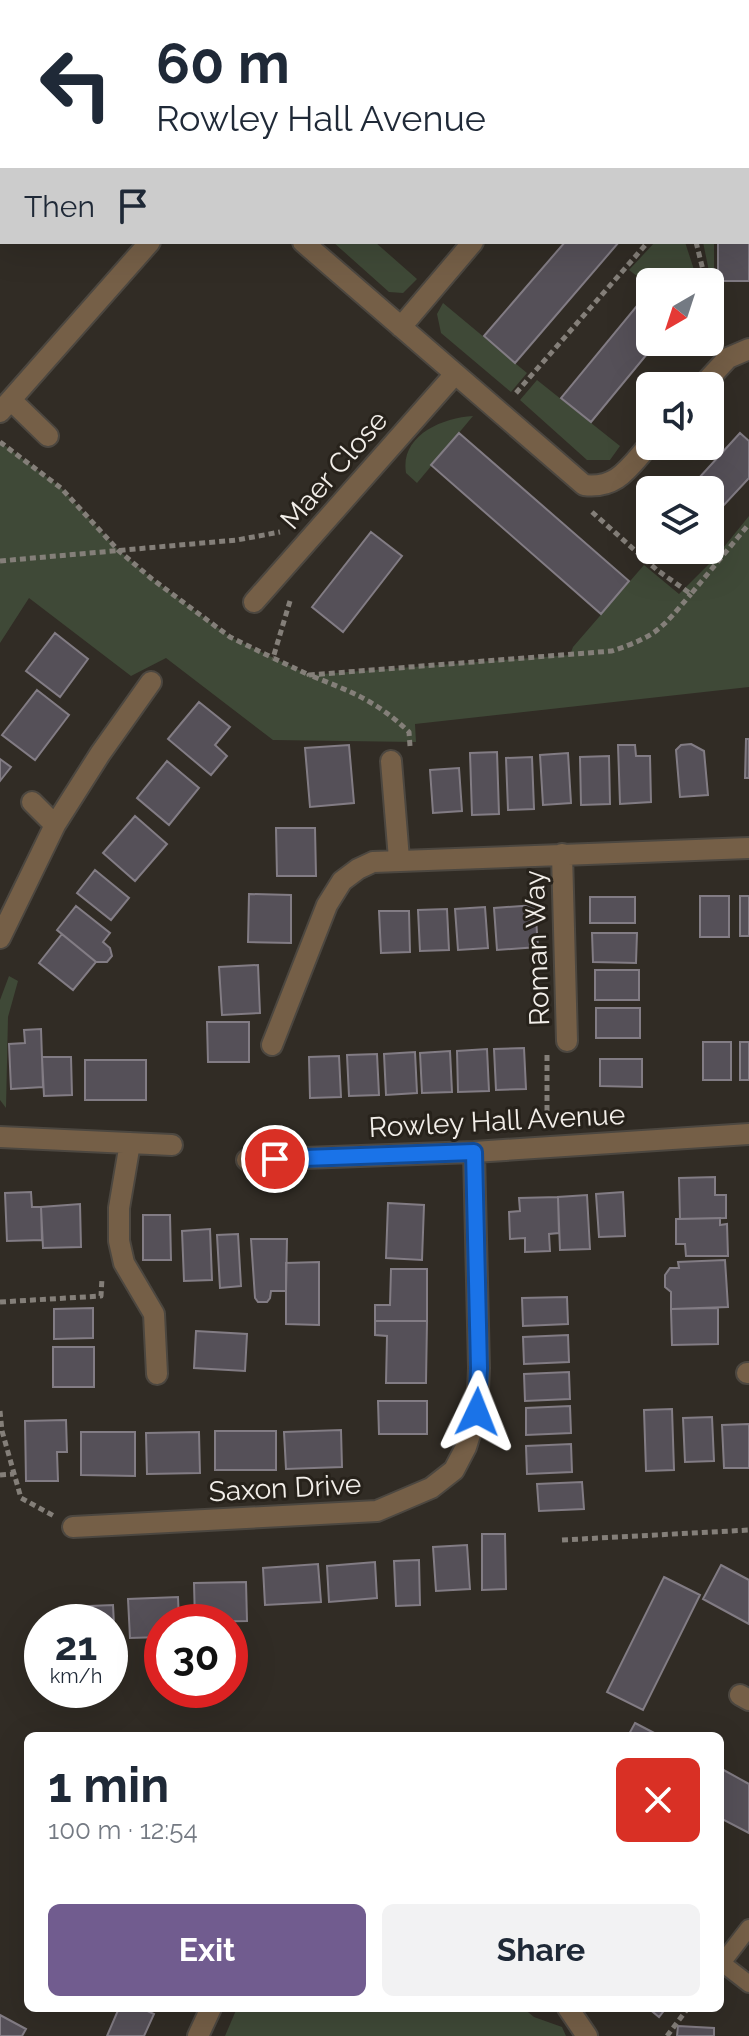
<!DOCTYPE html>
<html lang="en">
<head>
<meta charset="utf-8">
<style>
  body { margin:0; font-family:Raleway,sans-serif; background:#f2f2f3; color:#1f2937; height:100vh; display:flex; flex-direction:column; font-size:30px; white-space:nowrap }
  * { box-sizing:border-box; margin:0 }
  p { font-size:26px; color:#747a83 }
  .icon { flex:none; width:44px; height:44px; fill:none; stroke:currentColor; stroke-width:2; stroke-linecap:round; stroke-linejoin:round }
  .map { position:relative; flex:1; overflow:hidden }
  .side { position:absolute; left:24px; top:1732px; width:700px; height:280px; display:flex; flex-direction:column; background:#fff; border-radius:12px; box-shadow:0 8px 32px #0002 }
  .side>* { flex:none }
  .top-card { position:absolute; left:0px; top:0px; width:750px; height:244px; box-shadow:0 8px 32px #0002; background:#fff; color:#1f2937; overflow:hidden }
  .needle { width:52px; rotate:219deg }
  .tools { position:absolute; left:636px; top:268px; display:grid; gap:16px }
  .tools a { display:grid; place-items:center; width:88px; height:88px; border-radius:12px; background:#fff; box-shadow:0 8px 32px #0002; font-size:40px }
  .speed { position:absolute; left:24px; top:1604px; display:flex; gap:16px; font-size:40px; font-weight:700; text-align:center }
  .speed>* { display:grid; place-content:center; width:104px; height:104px; border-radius:50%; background:#fff; box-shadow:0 8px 32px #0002; line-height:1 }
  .speed small { font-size:20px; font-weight:400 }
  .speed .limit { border:12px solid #d22; background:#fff; color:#111 }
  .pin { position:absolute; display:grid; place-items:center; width:68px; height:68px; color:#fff; margin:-34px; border:4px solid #fff; border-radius:50%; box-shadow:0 2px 8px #0007 }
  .me { position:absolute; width:88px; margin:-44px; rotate:2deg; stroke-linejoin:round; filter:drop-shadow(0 0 6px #0008) }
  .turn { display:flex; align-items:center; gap:28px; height:168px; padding:0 24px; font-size:36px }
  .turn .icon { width:104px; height:104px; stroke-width:2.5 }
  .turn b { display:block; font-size:56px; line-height:68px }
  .then { display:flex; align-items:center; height:76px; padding:0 24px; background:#0003; gap:16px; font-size:30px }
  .round { display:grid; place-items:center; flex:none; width:84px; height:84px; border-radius:12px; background:#f2f2f3 }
  .head { display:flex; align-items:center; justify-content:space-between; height:136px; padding:0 24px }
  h1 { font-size:48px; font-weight:700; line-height:60px }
  .action { display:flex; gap:16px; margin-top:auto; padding:16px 24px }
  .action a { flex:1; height:92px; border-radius:12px; background:#715c8f; color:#fff; font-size:32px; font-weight:700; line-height:92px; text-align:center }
  .action a+a { background:#f2f2f3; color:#1f2937 }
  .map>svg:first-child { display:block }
  .green { fill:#3f4937 }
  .building { fill:#555058; stroke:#827c84; stroke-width:2 }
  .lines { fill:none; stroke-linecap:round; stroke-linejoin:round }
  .lane-casing { stroke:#4c4740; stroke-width:20 }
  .street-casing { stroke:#4c4740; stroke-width:24 }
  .path { stroke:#847f79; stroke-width:5; stroke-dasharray:6 4; stroke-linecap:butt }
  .lane { stroke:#755f47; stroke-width:16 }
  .street { stroke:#755f47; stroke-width:20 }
  .route-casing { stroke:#114b97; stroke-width:20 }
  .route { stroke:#1a73e8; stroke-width:14 }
  .labels { text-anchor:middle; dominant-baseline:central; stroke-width:6; stroke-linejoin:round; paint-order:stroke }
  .street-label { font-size:28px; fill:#f2eee9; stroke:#27221b }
</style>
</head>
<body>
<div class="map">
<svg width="749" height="2036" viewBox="0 0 749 2036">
  <rect width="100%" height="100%" fill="#312c25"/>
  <path class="green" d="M333 242H375L417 279 403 293 389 292Z
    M655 242H685L698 282H650V286L629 270Z
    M703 242H714V296Z
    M443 303 527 373 511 392 441 333 437 314Z
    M537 380 620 446 610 460H587L520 400Z
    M473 416 417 483 406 473C400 436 441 418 473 416Z
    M0 442 61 488 118 550 152 579 230 637 309 675 570 655 573 647 644 565 679 594 715 558 749 516V687L415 724 416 742 273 740 166 658 131 676 29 598 0 643Z
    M9 976 18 981 8 1017 6 1108 0 1100V1000Z
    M237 2008H523L534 2017 562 2027 566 2036H225Z"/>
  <path class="building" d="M202 0H260L200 2Z
    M452 0H512L514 2H455Z
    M675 0H749V9L748 2Z
    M749 241V281H718V242Z
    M565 242H619L515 363 484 336Z
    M650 290V342H657L591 422 561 398Z
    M459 433 629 581 601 614 431 465Z
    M740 433 749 441V478L710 520V490H688Z
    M371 532 402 556 343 632 312 607Z
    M660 550H683L672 562Z
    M55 633 88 659 60 697 26 671Z
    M37 690 69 715 35 760 2 735Z
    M199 702 230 727 215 745 227 756 211 775 168 739Z
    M746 739H749V778H745Z
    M691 744 704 751 708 795 680 797 676 750 681 745Z
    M349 745 354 803 310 807 305 748Z
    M618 745H635L636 756H650L651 802 620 804Z
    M497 752 499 814 472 815 470 753Z
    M568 753 571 803 543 805 540 755Z
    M609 756 610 804 581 805 580 757Z
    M532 757 534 809 508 810 506 758Z
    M0 759 11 767 0 781Z
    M167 761 199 788 169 825 137 798Z
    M459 768 462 811 433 813 430 770Z
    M135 816 167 844 135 881 103 853Z
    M276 828H315L316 876H277Z
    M95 870 129 898 111 920 77 893Z
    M249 894 291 895V943L248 942Z
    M700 896H729V937H700Z
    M740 896H749V936H740Z
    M590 897H635V923H590Z
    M535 905 538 947 497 950 494 908Z
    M76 906 110 933 103 942 110 948 112 956 107 962H96L57 930Z
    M485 907 488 948 458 950 455 909Z
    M447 909 449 950 420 951 418 910Z
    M379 911H409L410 952 381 953Z
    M592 933H637L636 963 593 962Z
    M62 934 96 962 73 990 39 963Z
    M258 965 260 1013 222 1015 219 967Z
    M595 970H639V1000H595Z
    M596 1008H640V1038H596Z
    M207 1022H249V1062H208Z
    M41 1029 43 1087 11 1089 9 1044 25 1043 24 1030Z
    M703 1042H731V1080H703Z
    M740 1042H749V1080H740Z
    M524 1048 526 1089 496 1090 494 1049Z
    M487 1049 489 1091 458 1092 457 1051Z
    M450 1051 452 1092 422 1093 420 1053Z
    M415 1052 417 1093 386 1095 384 1054Z
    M377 1054 379 1095 349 1096 347 1055Z
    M339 1056 341 1097 310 1098 309 1057Z
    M42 1057H71L72 1095 44 1096Z
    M600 1059H642V1087L600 1086Z
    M85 1060H146V1100H85Z
    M715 1177V1195H726V1218L680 1219 679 1178Z
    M31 1192 32 1207H41L42 1240 7 1241 5 1193Z
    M623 1192 625 1236 599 1237 596 1194Z
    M587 1195 590 1249 560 1250 558 1197Z
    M558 1197 559 1233 549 1234 550 1251 525 1252V1238L510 1239 509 1212 520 1211 519 1198Z
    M388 1203 424 1205 422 1260 386 1258Z
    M80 1204 81 1247 43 1248 41 1207Z
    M143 1215H170L171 1260H143Z
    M720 1218V1225L727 1224 728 1256H686L685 1244H676V1219Z
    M210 1229 212 1280 184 1281 182 1231Z
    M238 1234 241 1286 220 1288 217 1235Z
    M251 1239H287L286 1291H271L270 1298 267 1302H258L255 1298Z
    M725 1260 728 1307 671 1309V1292L665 1287V1275L670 1268H679L678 1262Z
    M319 1262V1325L286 1324V1263Z
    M391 1269H427V1321H375V1305H390Z
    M567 1297 568 1324 523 1326 522 1298Z
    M93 1308V1338L54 1339V1309Z
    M718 1308V1344L672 1345 671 1309Z
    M375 1321H427L426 1383H386L387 1336 375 1335Z
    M196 1331 247 1334 245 1371 194 1368Z
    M568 1335 569 1362 524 1364 523 1337Z
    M53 1347H94V1387H53Z
    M569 1372 570 1399 525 1401 524 1374Z
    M378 1401H427V1434H379Z
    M570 1406 571 1433 526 1435V1408Z
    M672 1409 674 1470 646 1471 644 1410Z
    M712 1417 714 1461 685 1462 683 1418Z
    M66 1420 67 1452H57L58 1481H26L25 1421Z
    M749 1424V1468H724L722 1425Z
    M341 1430 342 1467 286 1469 284 1432Z
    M215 1431H276V1470H215Z
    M81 1432H135V1476L81 1475Z
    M199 1432 200 1473 147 1474 146 1433Z
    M571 1444 572 1472 527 1474 526 1446Z
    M582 1482 584 1509 539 1511 537 1484Z
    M482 1534H505L506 1589 482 1590Z
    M467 1545 470 1589 436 1591 433 1547Z
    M419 1560 420 1605 396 1606 394 1561Z
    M375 1562 377 1598 329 1602 327 1566Z
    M318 1564 321 1602 265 1605 263 1568Z
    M721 1565 749 1580V1624L703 1599Z
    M664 1577 700 1595 643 1710 607 1692Z
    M246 1582 247 1621 195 1622 194 1583Z
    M178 1597 179 1622H162V1637L130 1638 128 1599Z
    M113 1605 115 1644H110V1622H65V1607Z
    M635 1723 660 1736H628Z
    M720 1768 749 1784V1833L720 1818Z
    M119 2008H141L154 2014 144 2036H107Z
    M648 2008H666L659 2017Z
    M0 2015 26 2029 22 2036H0Z
    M678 2026 714 2028V2036H677Z"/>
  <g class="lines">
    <g class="lane-casing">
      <path id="lane" d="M749 1928 722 1963 749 1984"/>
    </g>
    <g class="street-casing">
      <path id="street" d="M26 0 29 2
        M327 2 328 0
        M748 76H749
        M303 242 584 485C618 489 629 467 650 444
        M401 327 473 242
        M702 386 728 358 749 349
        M11 400 48 436
        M0 412 150 242
        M254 602 455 374
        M391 761 399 859
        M32 802 55 825
        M562 854 567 1041
        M0 938 55 825 100 754 151 682
        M272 1045 327 905 342 881 358 869 373 862 749 848
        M0 1137 172 1145
        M130 1143 119 1208V1241L124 1263 154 1314 157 1374
        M247 1160 474 1152 749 1134
        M747 1373H749
        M73 1527 377 1511 431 1488 454 1470 466 1447 477 1412 479 1368 474 1152
        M740 1695 749 1700
        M568 2008 587 2036
        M198 2036 211 2008"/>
    </g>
    <path class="path" d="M394 0 396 2
      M541 2 543 0
      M660 2V0
      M748 209H749
      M696 242 706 282
      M710 300 718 336
      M516 393 648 242
      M0 442 61 488 118 550 152 579 230 637 273 658
      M592 512 657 570 691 594 749 524
      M0 561 237 540 280 532
      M290 601 273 658 309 675
      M410 746 409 732C377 701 350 691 309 675L612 651C657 636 661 629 691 594
      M547 1055V1114
      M0 1302 101 1296 102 1278
      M0 1411 2 1431 21 1498 54 1516
      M0 1475 14 1474
      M562 1540 749 1530
      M667 2036 688 2008"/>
    <use href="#lane" class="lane"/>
    <use href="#street" class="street"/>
  </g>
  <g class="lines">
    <g class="route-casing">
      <path id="route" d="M275 1159 474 1152 479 1368 477 1412"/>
    </g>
    <use href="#route" class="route"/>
  </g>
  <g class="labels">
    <g class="street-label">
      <text transform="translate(334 470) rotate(-49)">Maer Close</text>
      <text transform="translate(537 948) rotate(-92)">Roman Way</text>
      <text transform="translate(497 1121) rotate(-3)">Rowley Hall Avenue</text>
      <text transform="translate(285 1488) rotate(-3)">Saxon Drive</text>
    </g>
  </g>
</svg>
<div class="tools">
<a><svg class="needle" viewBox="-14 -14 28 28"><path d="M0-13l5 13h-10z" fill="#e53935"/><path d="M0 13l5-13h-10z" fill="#747a83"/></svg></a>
<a><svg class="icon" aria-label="sound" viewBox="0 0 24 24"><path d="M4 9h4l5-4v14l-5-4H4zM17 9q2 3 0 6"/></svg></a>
<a><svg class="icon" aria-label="layers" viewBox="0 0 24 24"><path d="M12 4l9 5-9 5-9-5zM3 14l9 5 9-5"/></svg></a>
</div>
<div class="speed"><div>21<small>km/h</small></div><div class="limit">30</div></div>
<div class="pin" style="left:275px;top:1159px;background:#d93025"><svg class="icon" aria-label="arrive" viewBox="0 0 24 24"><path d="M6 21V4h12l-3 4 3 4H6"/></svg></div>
<svg class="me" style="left:477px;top:1412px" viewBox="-20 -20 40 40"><path d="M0-17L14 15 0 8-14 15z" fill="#1a73e8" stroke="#fff" stroke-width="4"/></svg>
<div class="top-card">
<div class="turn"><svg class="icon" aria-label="left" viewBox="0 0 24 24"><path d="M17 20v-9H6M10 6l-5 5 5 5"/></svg><div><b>60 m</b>Rowley Hall Avenue</div></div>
<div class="then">Then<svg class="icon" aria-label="arrive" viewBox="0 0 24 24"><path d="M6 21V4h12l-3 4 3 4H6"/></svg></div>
</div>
<section class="side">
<div class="head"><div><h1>1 min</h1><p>100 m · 12:54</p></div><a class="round" style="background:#d93025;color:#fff"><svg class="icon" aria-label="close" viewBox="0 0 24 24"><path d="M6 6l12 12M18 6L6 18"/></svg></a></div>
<div class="action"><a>Exit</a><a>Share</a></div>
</section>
</div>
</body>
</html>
